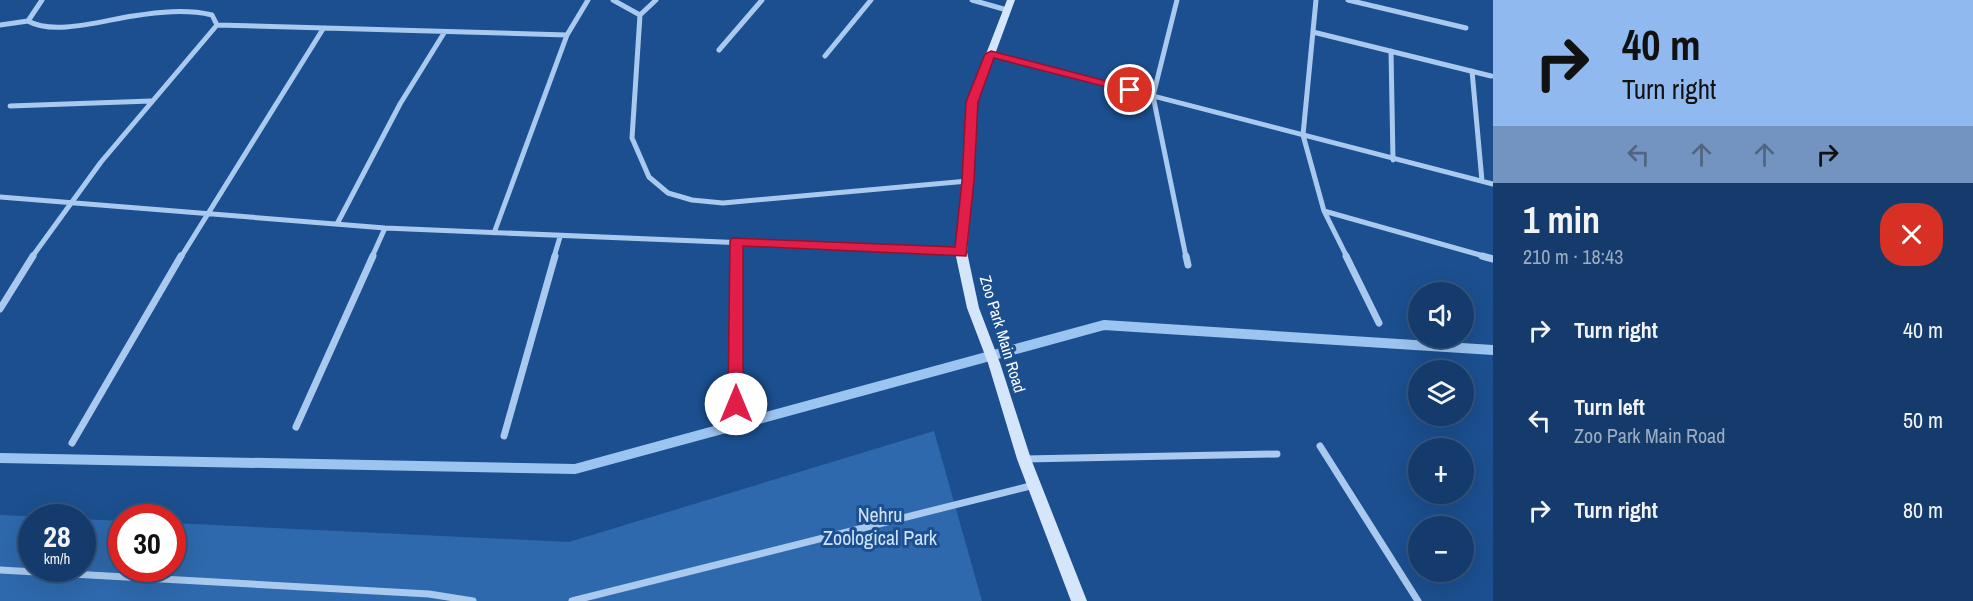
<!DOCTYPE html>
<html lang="en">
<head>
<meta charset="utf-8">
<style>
  body { margin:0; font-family:"Archivo Narrow",sans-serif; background:#214673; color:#f1f3f6; height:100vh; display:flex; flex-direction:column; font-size:22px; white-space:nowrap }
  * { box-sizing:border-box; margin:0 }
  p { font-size:20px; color:#9dadc1 }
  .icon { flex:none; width:33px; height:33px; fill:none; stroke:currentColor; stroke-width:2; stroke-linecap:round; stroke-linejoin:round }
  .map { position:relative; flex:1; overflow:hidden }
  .panel { display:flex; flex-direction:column; background:#143b6b; width:480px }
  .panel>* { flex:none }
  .top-card { background:#90b9f0; color:#111; overflow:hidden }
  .buttons { position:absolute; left:1408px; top:282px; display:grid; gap:12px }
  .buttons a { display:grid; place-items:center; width:66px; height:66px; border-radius:50%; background:#143b6b; box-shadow:0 6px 24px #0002,0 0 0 2px #33557e; font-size:30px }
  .speed { position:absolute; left:18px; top:504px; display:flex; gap:12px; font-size:30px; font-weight:700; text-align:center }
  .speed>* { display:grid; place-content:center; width:78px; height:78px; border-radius:50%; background:#143b6b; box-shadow:0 6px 24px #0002,0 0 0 2px #33557e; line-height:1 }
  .speed small { font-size:15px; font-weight:400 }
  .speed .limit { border:9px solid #d22; background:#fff; color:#111 }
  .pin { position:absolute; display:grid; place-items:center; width:51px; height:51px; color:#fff; margin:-26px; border:3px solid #fff; border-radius:50%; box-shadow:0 2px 6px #0007 }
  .me { position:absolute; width:66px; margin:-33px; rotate:0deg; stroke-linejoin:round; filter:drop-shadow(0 0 4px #0008) }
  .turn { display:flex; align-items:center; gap:21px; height:126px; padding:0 30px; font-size:27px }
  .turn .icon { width:78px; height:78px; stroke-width:2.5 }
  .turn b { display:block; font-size:42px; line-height:51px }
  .lanes { display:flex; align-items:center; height:57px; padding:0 30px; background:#0003; justify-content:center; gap:30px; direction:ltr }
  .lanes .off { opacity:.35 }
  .round { display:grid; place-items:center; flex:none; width:63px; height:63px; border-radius:24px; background:#214673 }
  .overview { display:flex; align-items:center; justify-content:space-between; height:102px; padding:0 30px }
  h1 { font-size:36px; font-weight:700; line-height:45px }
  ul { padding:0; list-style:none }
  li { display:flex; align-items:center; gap:18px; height:90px; padding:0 30px }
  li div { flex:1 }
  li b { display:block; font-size:22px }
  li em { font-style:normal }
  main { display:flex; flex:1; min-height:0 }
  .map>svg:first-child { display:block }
  .green { fill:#2e69ad }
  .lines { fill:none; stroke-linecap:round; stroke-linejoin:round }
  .stream { stroke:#9cc4f0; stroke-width:10 }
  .street-far1 { stroke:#a9c9ee; stroke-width:5 }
  .street { stroke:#a9c9ee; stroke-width:7 }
  .secondary { fill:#d6e6fa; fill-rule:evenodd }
  .route { fill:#e11d48; stroke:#92132f; stroke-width:1.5 }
  .labels { text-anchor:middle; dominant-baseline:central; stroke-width:6; stroke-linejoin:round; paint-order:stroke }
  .street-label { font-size:16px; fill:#fff; stroke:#1b4f8f }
  .near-park-label { font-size:20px; fill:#cfe3fa; stroke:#1b4f8f }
</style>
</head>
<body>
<main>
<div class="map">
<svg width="1493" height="601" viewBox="0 0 1493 601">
  <rect width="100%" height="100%" fill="#1b4f8f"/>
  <path class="green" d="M934 431 982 601H0V515L45 517 32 518V568H82L83 519 121 521 122 568H172L173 523 569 542Z"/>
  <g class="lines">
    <path class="stream" d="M0 458 575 469 1104 325 1493 350"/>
    <path class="street-far1" d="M613 0 640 15
      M656 0 640 15 632 138 649 177 668 193 692 200 723 203 968 181
      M972 0 1007 10
      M1177 0 1153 96 1186 257
      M1316 0 1303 135 1324 211 1347 257
      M1348 0 1466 28
      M0 25 28 21
      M217 25 567 35
      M1313 32 1491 76
      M719 50 762 0
      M1391 51 1393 160
      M991 54 1493 184
      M825 56 871 0
      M1472 71 1482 181
      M10 106 151 101
      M0 197 385 228 961 252
      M1324 211 1487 257
      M337 224 400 104 444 33
      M494 233 567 35 588 0
      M32 257 101 162 217 25 212 15C186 9 159 12 133 16 104 20 54 36 28 21L42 0
      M181 257 323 29
      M372 257 385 228
      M554 257 560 237
      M737 257V241"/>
    <path class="street" d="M1186 256 1188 265
      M1346 256 1379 323
      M1482 256 1493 259
      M0 309 33 256
      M736 404 737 256
      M296 427 373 256
      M504 436 555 256
      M72 443 181 256
      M1320 446 1418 601
      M1025 459 1277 454
      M0 570 429 594 473 601
      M572 601 1034 485"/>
    <path class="secondary" d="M1007 0H1015L977 103 973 181 967 252 979 308 1000 363 1031 459 1087 601H1071L1017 459 988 363 967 308 955 252 963 181 967 103Z"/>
  </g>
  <path class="route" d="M991 51 1133 88 1135 90 1130 93 994 58 978 102 974 181 966 256 743 246V404L741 409 736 410 730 409 728 404 730 241 732 238 955 247 962 181 966 102 985 54Z"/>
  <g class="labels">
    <g class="street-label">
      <text transform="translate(1003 334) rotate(73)">Zoo Park Main Road</text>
    </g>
    <g class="near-park-label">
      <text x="880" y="514">Nehru<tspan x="880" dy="23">Zoological Park</tspan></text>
    </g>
  </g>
</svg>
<div class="buttons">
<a><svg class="icon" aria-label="sound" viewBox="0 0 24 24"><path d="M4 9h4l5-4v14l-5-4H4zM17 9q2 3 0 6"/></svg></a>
<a><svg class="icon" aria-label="layers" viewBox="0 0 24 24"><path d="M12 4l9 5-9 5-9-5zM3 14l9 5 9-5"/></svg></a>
<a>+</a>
<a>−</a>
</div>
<div class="speed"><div>28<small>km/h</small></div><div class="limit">30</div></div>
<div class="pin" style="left:1130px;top:90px;background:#d93025"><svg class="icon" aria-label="arrive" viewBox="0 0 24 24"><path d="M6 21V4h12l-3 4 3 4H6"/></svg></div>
<svg class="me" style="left:736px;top:404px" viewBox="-20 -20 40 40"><circle r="19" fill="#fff"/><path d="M0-13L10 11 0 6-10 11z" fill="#e11d48"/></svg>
</div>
<section class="panel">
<div class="top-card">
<div class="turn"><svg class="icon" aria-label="right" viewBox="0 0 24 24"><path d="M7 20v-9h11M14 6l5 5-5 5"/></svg><div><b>40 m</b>Turn right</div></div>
<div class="lanes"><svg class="icon off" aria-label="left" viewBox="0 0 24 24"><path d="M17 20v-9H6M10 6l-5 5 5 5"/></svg><svg class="icon off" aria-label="ahead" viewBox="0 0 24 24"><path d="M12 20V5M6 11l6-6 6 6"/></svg><svg class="icon off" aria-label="ahead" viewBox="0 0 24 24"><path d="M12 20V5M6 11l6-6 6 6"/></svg><svg class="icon" aria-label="right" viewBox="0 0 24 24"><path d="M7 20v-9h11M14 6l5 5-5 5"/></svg></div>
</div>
<div class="overview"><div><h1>1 min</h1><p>210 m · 18:43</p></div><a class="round" style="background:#d93025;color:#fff"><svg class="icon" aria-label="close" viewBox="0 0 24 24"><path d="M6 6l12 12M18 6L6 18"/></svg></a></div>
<ul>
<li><svg class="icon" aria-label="right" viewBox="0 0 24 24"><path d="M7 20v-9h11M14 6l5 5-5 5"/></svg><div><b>Turn right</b></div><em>40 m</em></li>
<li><svg class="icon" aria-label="left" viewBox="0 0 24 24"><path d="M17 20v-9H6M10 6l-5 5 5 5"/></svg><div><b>Turn left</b><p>Zoo Park Main Road</p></div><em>50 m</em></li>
<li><svg class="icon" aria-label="right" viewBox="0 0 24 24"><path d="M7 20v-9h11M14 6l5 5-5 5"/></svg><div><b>Turn right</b></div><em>80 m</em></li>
</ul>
</section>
</main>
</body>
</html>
